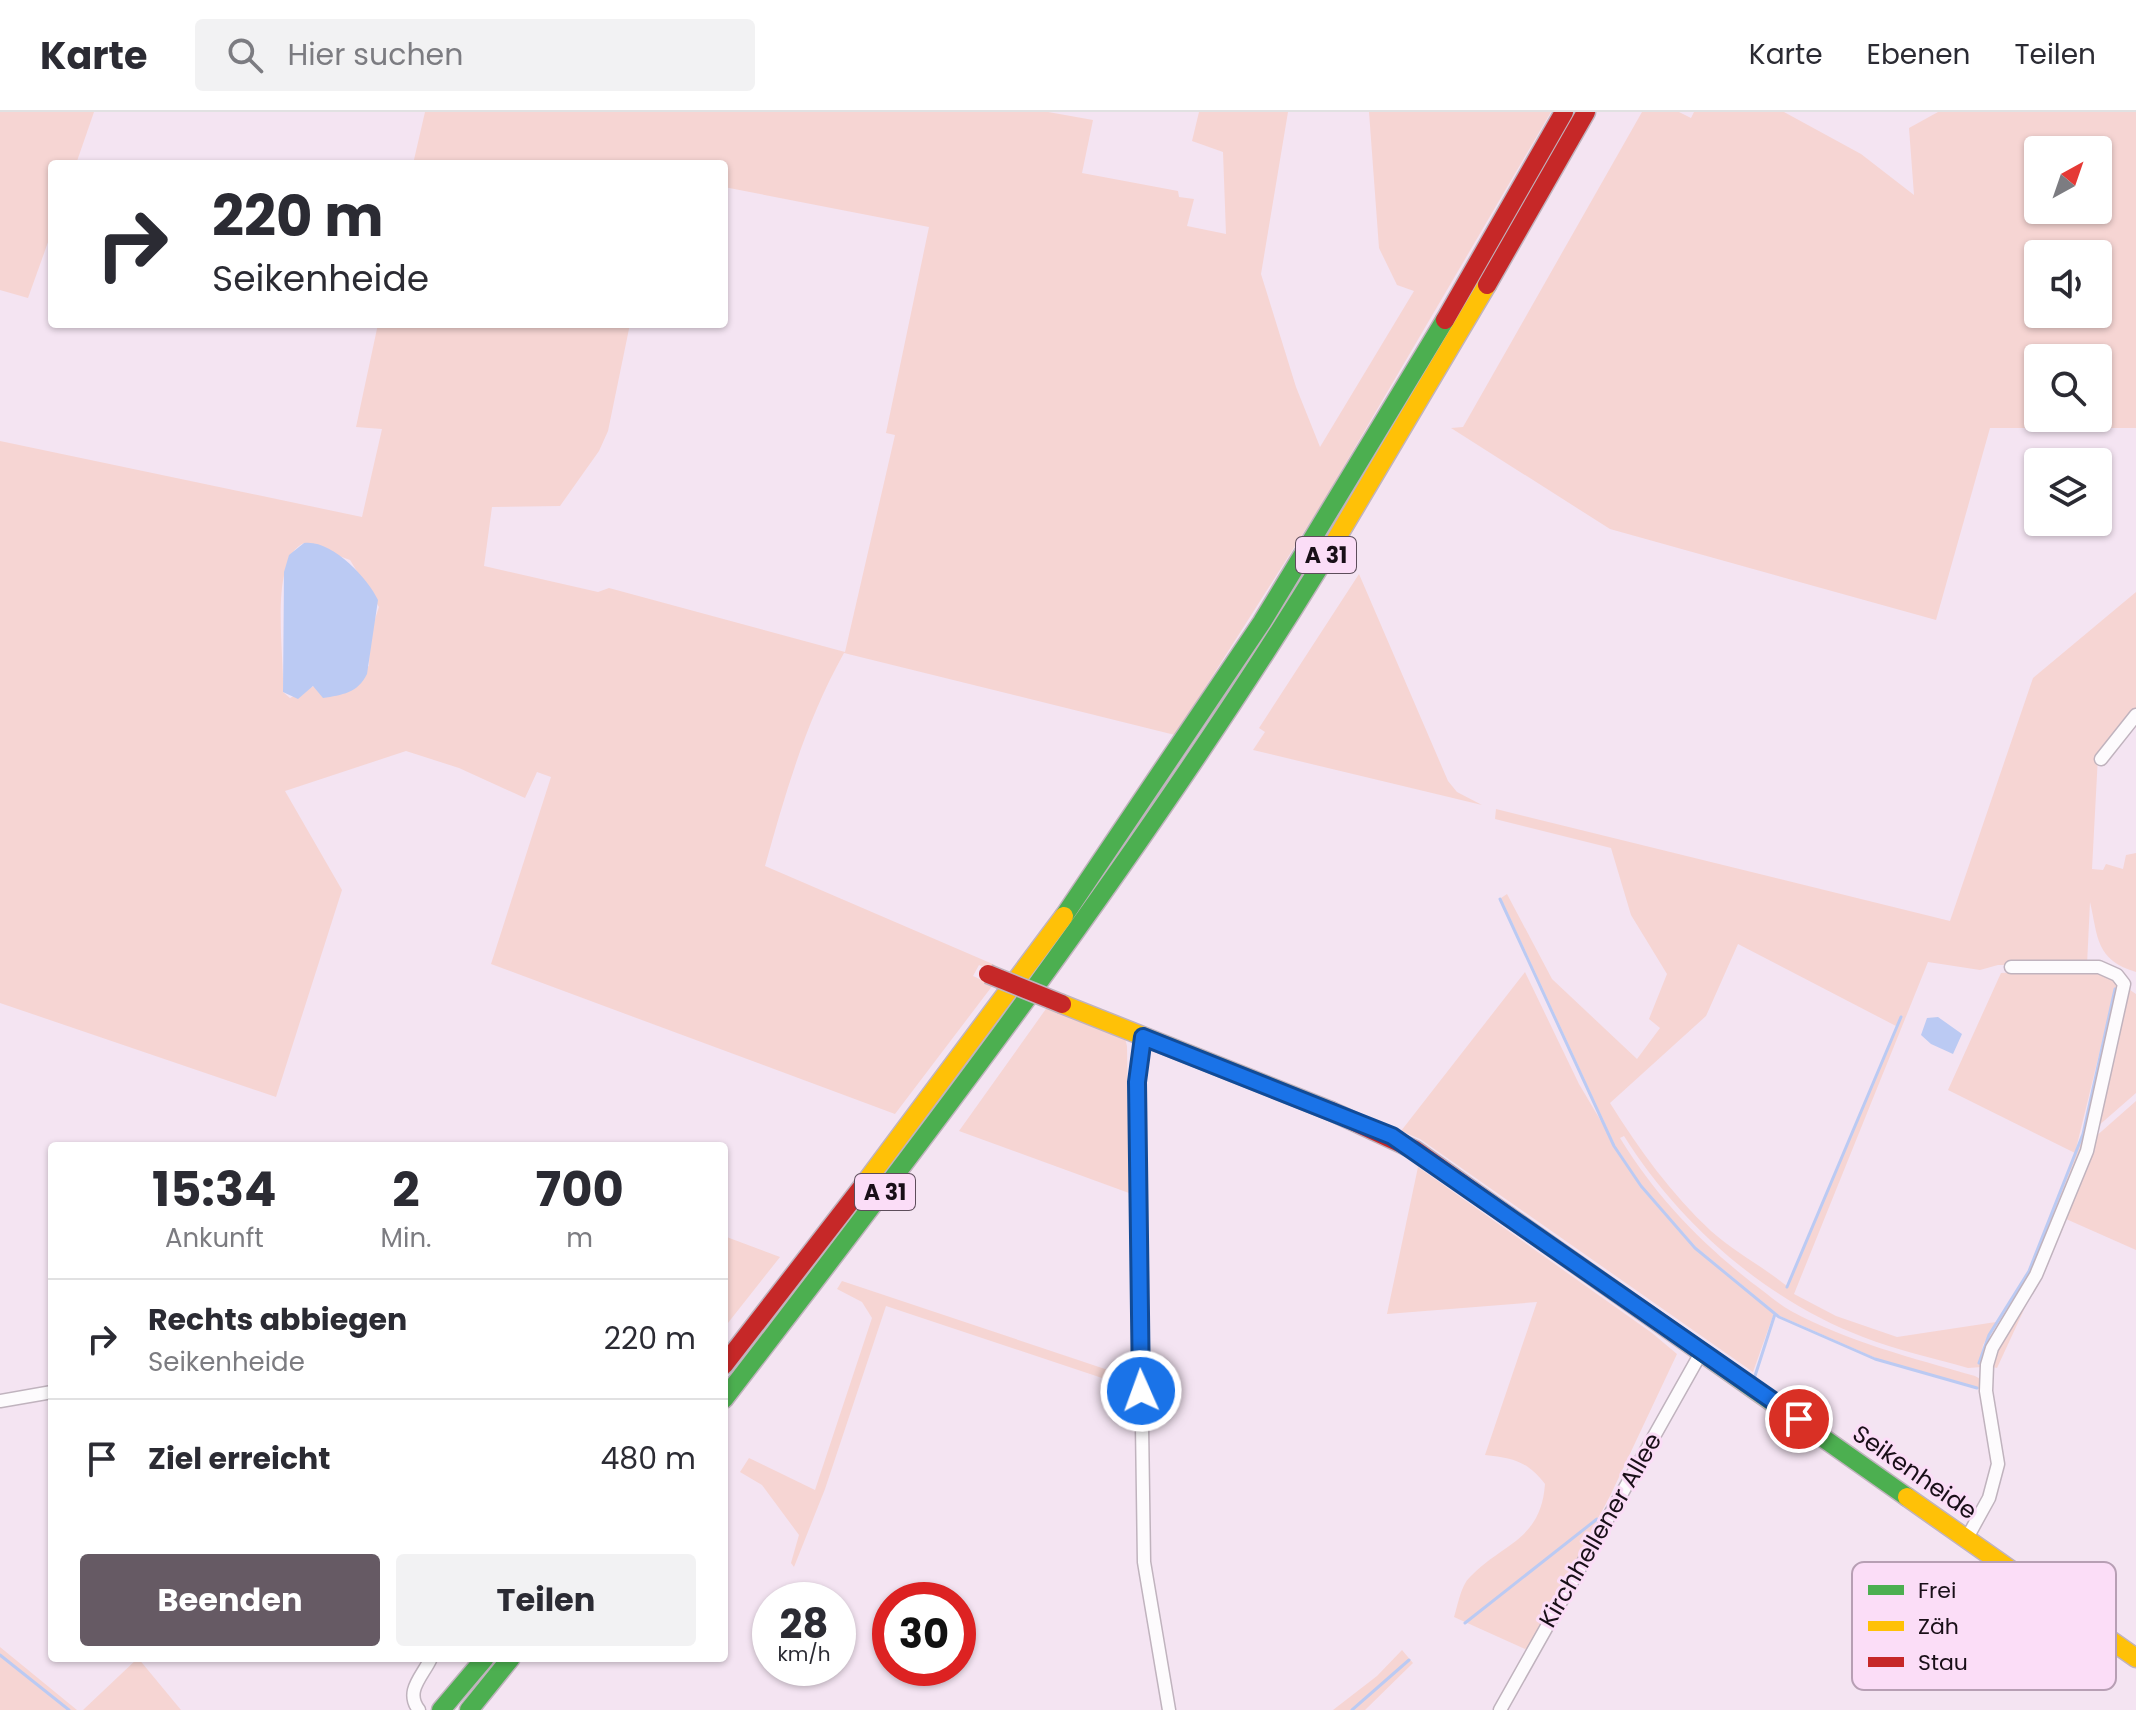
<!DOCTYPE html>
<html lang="de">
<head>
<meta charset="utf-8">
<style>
  body { margin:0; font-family:Poppins,sans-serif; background:#f2f2f3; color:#2b2b33; height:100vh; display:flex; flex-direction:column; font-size:30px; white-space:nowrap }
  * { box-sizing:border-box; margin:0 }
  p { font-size:26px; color:#7c7c81 }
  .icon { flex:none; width:44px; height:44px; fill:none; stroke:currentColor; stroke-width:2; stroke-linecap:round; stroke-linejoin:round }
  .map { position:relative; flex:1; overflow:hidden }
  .drawer { position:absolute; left:48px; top:1030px; width:680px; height:520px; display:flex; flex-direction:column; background:#fff; border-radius:8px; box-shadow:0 2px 6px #0004 }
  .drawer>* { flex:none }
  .top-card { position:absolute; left:48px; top:48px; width:680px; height:168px; border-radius:8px; box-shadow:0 2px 6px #0004; background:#fff; color:#2b2b33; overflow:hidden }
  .needle { width:52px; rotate:40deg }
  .controls { position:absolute; left:2024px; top:24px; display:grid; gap:16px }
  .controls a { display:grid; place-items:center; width:88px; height:88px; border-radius:8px; background:#fff; box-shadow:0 2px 6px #0004; font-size:40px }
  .speed { position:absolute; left:752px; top:1470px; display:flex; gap:16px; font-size:40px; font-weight:700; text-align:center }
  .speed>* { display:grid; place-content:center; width:104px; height:104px; border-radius:50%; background:#fff; box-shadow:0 2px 6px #0004; line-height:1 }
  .speed small { font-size:20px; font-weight:400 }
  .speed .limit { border:12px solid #d22; background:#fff; color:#111 }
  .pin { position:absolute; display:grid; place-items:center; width:68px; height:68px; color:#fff; margin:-34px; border:4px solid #fff; border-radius:50%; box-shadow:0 2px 8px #0007 }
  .me { position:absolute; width:88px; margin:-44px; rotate:358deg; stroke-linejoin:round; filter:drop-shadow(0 0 6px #0008) }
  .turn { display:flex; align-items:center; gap:28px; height:168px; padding:0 32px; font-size:36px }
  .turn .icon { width:104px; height:104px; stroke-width:2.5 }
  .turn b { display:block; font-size:56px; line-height:68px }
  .eta { display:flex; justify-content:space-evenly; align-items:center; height:136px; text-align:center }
  .eta b { font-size:48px; font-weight:700; line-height:56px }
  .primary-button { display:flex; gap:16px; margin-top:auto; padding:16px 32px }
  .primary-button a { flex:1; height:92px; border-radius:8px; background:#665a64; color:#fff; font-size:32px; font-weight:700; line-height:92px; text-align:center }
  .primary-button a+a { background:#f2f2f3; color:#2b2b33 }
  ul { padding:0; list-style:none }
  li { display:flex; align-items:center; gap:24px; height:120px; padding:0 32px; border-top:2px solid #e1e1e2 }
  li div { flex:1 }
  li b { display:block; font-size:30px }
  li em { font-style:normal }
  header { display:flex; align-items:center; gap:48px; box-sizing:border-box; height:112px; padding:0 40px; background:#fff; border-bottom:2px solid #e1e1e2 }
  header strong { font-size:38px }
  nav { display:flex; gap:44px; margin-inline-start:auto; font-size:28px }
  .search { width:560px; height:72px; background:#f2f2f3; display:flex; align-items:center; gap:20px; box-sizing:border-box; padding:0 28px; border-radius:8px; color:#7c7c81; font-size:30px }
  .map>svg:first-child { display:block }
  .green { fill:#f6d5d3; fill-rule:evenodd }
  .water { fill:#bbcaf3 }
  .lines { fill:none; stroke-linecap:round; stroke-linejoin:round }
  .stream { stroke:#bbcaf3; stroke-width:3 }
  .street-casing { stroke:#c0b3be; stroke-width:15 }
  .fast-casing { stroke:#c0b3be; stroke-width:21 }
  .slow-casing { stroke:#c0b3be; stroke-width:21 }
  .jam-casing { stroke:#c0b3be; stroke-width:21 }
  .street { stroke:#fdfbfd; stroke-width:12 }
  .fast { stroke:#4caf50; stroke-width:18 }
  .slow { stroke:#ffc107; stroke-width:18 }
  .jam { stroke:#c62828; stroke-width:18 }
  .jam-bridge-casing { stroke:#c0b3be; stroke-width:21; stroke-linecap:butt }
  .jam-bridge { stroke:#c62828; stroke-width:18 }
  .route-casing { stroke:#114b97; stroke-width:20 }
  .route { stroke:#1a73e8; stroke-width:14 }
  .labels { text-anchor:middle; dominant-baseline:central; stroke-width:6; stroke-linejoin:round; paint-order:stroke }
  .shield { fill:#fbddf7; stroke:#5d4d5b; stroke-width:2 }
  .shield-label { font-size:22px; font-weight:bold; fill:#190f18 }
  .street-label { font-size:24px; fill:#190f18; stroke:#fbddf7 }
  .key { fill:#fbddf7; stroke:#b79fb4; stroke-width:2 }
  .key-label { font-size:22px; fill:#190f18 }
</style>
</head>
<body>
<header>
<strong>Karte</strong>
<div class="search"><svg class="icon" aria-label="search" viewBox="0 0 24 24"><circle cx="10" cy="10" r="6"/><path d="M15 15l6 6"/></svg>Hier suchen</div>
<nav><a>Karte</a><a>Ebenen</a><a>Teilen</a></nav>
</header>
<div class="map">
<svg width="2136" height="1598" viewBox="0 0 2136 1598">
  <rect width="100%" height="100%" fill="#f4e4f2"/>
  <path class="green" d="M0 0H94L76 52H52V119L28 186 0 178Z
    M425 0H1048L1093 8 1082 61 1178 79 1179 85 1194 87 1187 114 1226 122 1223 40 1192 29 1199 0H1288L1261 162 1296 275 1320 335 1414 179 1397 173 1379 136 1369 0H1551L1323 390 1175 623 844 541C806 609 786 679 765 754L995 853 991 858 979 853 973 864 993 873 895 1002 491 852 551 665 537 660 525 686 459 656 406 639 285 679 342 778 276 985 0 891V329L362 405 382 317 356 315 378 212H630L608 319 599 339 560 394 492 395 484 454 598 480 609 476 845 540 895 323 886 321 929 115 724 75V52H413ZM304 431 350 448 379 495 370 522 369 554 319 578 314 574 290 586 283 580C285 546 268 447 304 431Z
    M1642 0H1679L1691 6 1694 0H1784L1861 42 1914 83 1909 16 1938 0H2136V316H1990L1936 508 1610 417 1451 316 1463 315ZM2098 38V98H2038V38ZM2038 142H2098V202H2038ZM2038 246H2098V306H2038Z
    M1359 462 1448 669 1457 680 1482 693 1253 638 1265 620 1259 616Z
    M2136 480V599L2113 621 2098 644 2092 757 2103 758 2106 752 2123 757 2126 743 2136 741V860C2095 848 2098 824 2090 790L2087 853H1998L1980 858 1928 850 1794 1182 1836 1204 1897 1225 1996 1210 1983 1233 1980 1251 1989 1226 2030 1159 2083 1022 2115 877 2075 1041 1948 978 2001 861 2090 857 2119 868 2091 1019 2046 1136 1982 1255 1968 1256C1933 1246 1897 1238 1863 1225 1766 1188 1679 1112 1624 1024L1620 1026C1655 1083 1698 1128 1751 1170 1764 1179 1777 1191 1791 1199 1849 1230 1912 1246 1975 1264L1982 1268 1983 1278 1878 1247 1780 1204 1696 1135 1641 1073 1615 1033 1501 786 1507 782 1552 867 1637 947 1660 916 1649 907 1667 862 1631 803 1611 736 1495 707 1496 697 1950 809 2033 566ZM1738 832 1896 914 1902 905 1787 1174C1763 1155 1735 1140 1711 1119 1671 1082 1639 1037 1610 991L1706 904Z
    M1525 860 1579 972 1640 1075 1694 1136 1774 1201 1753 1260 1420 1027 1401 1019Z
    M2127 876 2136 882V981L2097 1015Z
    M1048 894 1124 923 1127 934 1129 1081 959 1019Z
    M2136 989V1138L2066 1107 1997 1256 1989 1254 2094 1026Z
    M1418 1055 1652 1221 1677 1242 1611 1382 1531 1534 1525 1537 1454 1505C1458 1493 1461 1473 1470 1465 1502 1431 1541 1429 1545 1372 1527 1349 1513 1346 1485 1343L1537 1190 1387 1202Z
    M724 1124 780 1145 724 1216Z
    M842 1169 1126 1264 1133 1260V1283L1126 1274 886 1194 825 1377 794 1455 791 1451 799 1423 762 1373 740 1360 749 1346 815 1378 872 1206 862 1190 837 1177Z
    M0 1535 77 1598H0Z
    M1402 1538 1413 1551 1365 1598H1333L1377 1564Z
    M138 1546 181 1598H83Z"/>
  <path class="water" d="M304 431C331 427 368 466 378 488L367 562C358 581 342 583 323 586L313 574 298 587 283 580 284 460 289 443Z
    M1938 905 1962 922 1953 942 1931 932 1921 923 1927 906Z"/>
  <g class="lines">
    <path class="stream" d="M1500 787 1614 1034 1641 1074 1695 1136 1779 1205 1875 1247 1977 1276
      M1787 1175 1901 905
      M1979 1251 1989 1223 2029 1159 2083 1022 2115 877
      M1754 1267 1775 1202
      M1465 1511 1597 1407
      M0 1543 69 1598
      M1352 1598 1409 1548"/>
    <g class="street-casing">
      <path id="street" d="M2101 647 2136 603
        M1143 925 1137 970 1144 1450 1169 1598
        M0 1289 52 1280
        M1967 1426 1989 1386 1998 1352 1986 1279 1987 1253 1992 1236 2036 1163 2087 1039 2124 872 2117 863 2099 855H2011
        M419 1598C404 1579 423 1564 431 1546
        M1500 1598 1702 1239"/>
    </g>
    <g class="fast-casing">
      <path id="fast" d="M1064 804 1262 510 1445 208
        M1508 1104 1907 1385
        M724 1287C933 1016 1142 743 1322 451
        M441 1598 485 1546
        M469 1598 511 1546"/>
    </g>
    <g class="slow-casing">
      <path id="slow" d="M1322 451 1487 173
        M1062 892 1331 999
        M865 1071 1064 804
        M1907 1385 2136 1546"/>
    </g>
    <g class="jam-casing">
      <path id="jam" d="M1487 173 1586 0
        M1445 208 1564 0
        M1331 999 1415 1038 1508 1104
        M724 1253 865 1071"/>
    </g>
    <use href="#street" class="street"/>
    <use href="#fast" class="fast"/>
    <use href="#slow" class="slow"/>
    <use href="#jam" class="jam"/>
    <g class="jam-bridge-casing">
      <path id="jam-bridge" d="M988 862 1062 892"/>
    </g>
    <use href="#jam-bridge" class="jam-bridge"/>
  </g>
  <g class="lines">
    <g class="route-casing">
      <path id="route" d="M1141 1279 1137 970 1143 925 1392 1024 1799 1307"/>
    </g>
    <use href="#route" class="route"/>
  </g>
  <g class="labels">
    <g class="shield">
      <rect x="1296" y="425" width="60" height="36" rx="6"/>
      <rect x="855" y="1062" width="60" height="36" rx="6"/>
    </g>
    <g class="shield-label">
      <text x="1326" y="443">A 31</text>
      <text x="885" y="1080">A 31</text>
    </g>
    <g class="street-label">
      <text transform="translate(1915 1360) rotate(35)">Seikenheide</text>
      <text transform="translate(1600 1418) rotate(-60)">Kirchhellener Allee</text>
    </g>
  </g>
  <rect x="1852" y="1450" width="264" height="128" rx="12" class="key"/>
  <rect x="1868" y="1473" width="36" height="10" fill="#4caf50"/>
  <rect x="1868" y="1509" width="36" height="10" fill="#ffc107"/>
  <rect x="1868" y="1545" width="36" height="10" fill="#c62828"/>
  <g class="key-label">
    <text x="1918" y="1486">Frei</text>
    <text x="1918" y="1522">Zäh</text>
    <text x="1918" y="1558">Stau</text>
  </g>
</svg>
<div class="controls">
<a><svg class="needle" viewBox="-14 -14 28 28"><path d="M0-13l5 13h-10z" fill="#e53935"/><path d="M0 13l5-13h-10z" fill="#7c7c81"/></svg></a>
<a><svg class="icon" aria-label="sound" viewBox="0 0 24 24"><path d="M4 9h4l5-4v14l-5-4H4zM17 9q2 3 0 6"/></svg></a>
<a><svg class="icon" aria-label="search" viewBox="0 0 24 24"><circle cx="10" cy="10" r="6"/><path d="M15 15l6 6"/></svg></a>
<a><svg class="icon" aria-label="layers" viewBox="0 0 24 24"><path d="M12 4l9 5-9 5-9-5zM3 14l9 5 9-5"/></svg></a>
</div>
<div class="speed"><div>28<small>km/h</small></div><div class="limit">30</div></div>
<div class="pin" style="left:1799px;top:1307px;background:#d93025"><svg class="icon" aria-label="arrive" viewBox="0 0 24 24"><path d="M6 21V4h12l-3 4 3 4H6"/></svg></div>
<svg class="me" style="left:1141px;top:1279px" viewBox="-20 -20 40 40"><circle r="17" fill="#1a73e8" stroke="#fff" stroke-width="3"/><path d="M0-11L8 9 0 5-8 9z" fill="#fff"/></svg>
<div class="top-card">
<div class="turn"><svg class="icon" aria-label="right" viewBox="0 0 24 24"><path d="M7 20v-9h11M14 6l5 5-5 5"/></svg><div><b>220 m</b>Seikenheide</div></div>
</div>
<section class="drawer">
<div class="eta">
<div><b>15:34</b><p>Ankunft</p></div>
<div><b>2</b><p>Min.</p></div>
<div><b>700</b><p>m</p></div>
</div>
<ul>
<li><svg class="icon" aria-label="right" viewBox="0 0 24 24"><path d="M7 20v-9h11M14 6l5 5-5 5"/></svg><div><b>Rechts abbiegen</b><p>Seikenheide</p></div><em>220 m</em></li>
<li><svg class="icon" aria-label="arrive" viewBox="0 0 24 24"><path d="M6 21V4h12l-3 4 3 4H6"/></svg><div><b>Ziel erreicht</b></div><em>480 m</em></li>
</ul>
<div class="primary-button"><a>Beenden</a><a>Teilen</a></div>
</section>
</div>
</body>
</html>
